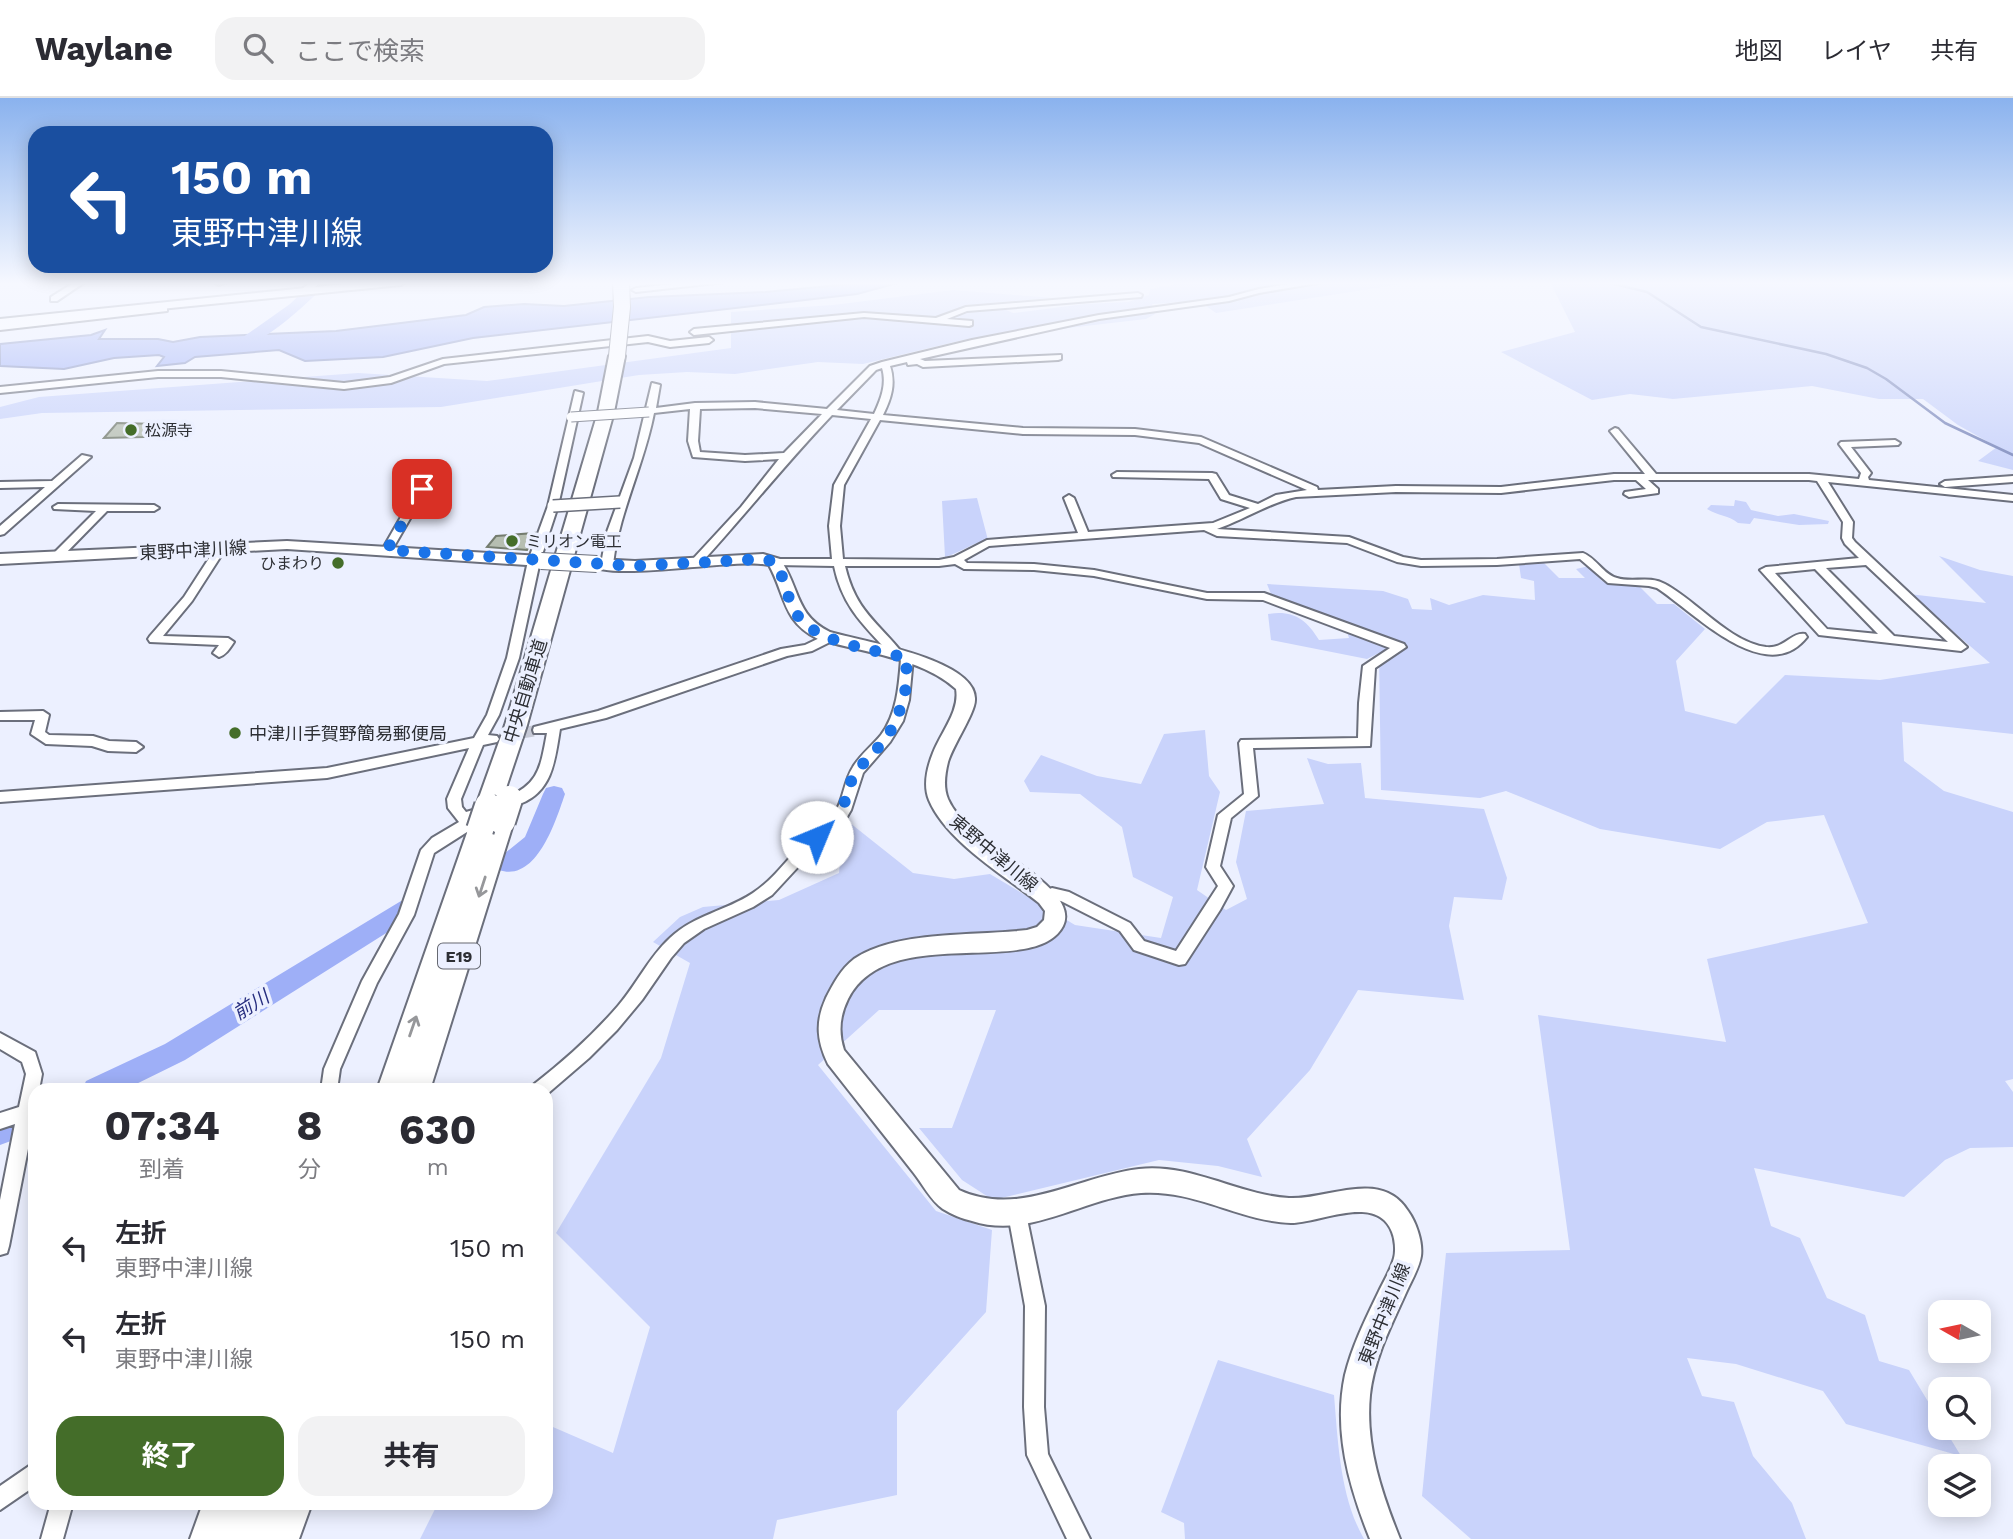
<!DOCTYPE html>
<html lang="ja">
<head>
<meta charset="utf-8">
<style>
  body { margin:0; font-family:"Work Sans","Noto Sans JP",sans-serif; background:#f2f2f3; color:#2b2b33; height:100vh; display:flex; flex-direction:column; font-size:26px; white-space:nowrap }
  * { box-sizing:border-box; margin:0 }
  p { font-size:23px; color:#7c7c81 }
  .icon { flex:none; width:38px; height:38px; fill:none; stroke:currentColor; stroke-width:2; stroke-linecap:round; stroke-linejoin:round }
  .map { position:relative; flex:1; overflow:hidden }
  .panel { position:absolute; left:28px; top:985px; width:525px; height:427px; display:flex; flex-direction:column; background:#fff; border-radius:21px; box-shadow:0 4px 18px #0003 }
  .panel>* { flex:none }
  .guide { position:absolute; left:28px; top:28px; width:525px; height:147px; border-radius:21px; box-shadow:0 4px 18px #0003; background:#1a4fa0; color:#fff; overflow:hidden }
  .needle { width:46px; rotate:279deg }
  .tools { position:absolute; left:1928px; top:1202px; display:grid; gap:14px }
  .tools a { display:grid; place-items:center; width:63px; height:63px; border-radius:14px; background:#fff; box-shadow:0 4px 18px #0003; font-size:35px }
  .pin { position:absolute; display:grid; place-items:center; width:60px; height:60px; color:#fff; margin:-30px; border-radius:14px; box-shadow:0 4px 10px #0006 }
  .me { position:absolute; width:77px; margin:-38px; rotate:45deg; stroke-linejoin:round; filter:drop-shadow(0 0 5px #0008) }
  .turn { display:flex; align-items:center; gap:24px; height:147px; padding:0 28px; font-size:32px }
  .turn .icon { width:91px; height:91px; stroke-width:2.5 }
  .turn b { display:block; font-size:49px; line-height:60px }
  .eta { display:flex; justify-content:space-evenly; align-items:center; height:119px; text-align:center }
  .eta b { font-size:42px; font-weight:700; line-height:49px }
  .cta { display:flex; gap:14px; margin-top:auto; padding:14px 28px }
  .cta a { flex:1; height:80px; border-radius:21px; background:#446d29; color:#fff; font-size:28px; font-weight:700; line-height:80px; text-align:center }
  .cta a+a { background:#f2f2f3; color:#2b2b33 }
  ul { padding:0; list-style:none }
  li { display:flex; align-items:center; gap:21px; height:91px; padding:0 28px }
  li div { flex:1 }
  li b { display:block; font-size:26px }
  li em { font-style:normal }
  header { display:flex; align-items:center; gap:42px; box-sizing:border-box; height:98px; padding:0 35px; background:#fff; border-bottom:2px solid #e1e1e2 }
  header strong { font-size:33px }
  nav { display:flex; gap:38px; margin-inline-start:auto; font-size:24px }
  .search { width:490px; height:63px; background:#f2f2f3; display:flex; align-items:center; gap:18px; box-sizing:border-box; padding:0 24px; border-radius:21px; color:#7c7c81; font-size:26px }
  .map>svg:first-child { display:block }
  .green { fill:#c9d3fb }
  .water { fill:#9eaff7; stroke:#7c89bc; stroke-width:2 }
  .lines { fill:none; stroke-linecap:round; stroke-linejoin:round }
  .stream { stroke:#7c89bc; stroke-width:2.5 }
  .river { fill:#9eaff7; fill-rule:evenodd }
  .building { fill:#b6beb1; stroke:#747c6f; stroke-width:2 }
  .street-tunnel { stroke:#c6c9d6; stroke-width:11; stroke-dasharray:11 6; stroke-linecap:butt }
  .street-casing { stroke:#6b6f7c; stroke-width:4 }
  .secondary-casing { stroke:#6b6f7c; stroke-width:4 }
  .highway-casing { stroke:#6b6f7c; stroke-width:4 }
  .street { fill:#fff; fill-rule:evenodd }
  .secondary { fill:#fff; fill-rule:evenodd }
  .highway { fill:#fff; fill-rule:evenodd }
  .street-bridge-far1-casing { stroke:#6b6f7c; stroke-width:11; stroke-linecap:butt }
  .street-bridge-casing { stroke:#6b6f7c; stroke-width:14; stroke-linecap:butt }
  .secondary-bridge-casing { stroke:#6b6f7c; stroke-width:18; stroke-linecap:butt }
  .highway-bridge-far1-casing { stroke:#6b6f7c; stroke-width:18; stroke-linecap:butt }
  .highway-bridge-casing { stroke:#6b6f7c; stroke-width:30; stroke-linecap:butt }
  .street-bridge-far1 { stroke:#fff; stroke-width:9 }
  .street-bridge { stroke:#fff; stroke-width:11 }
  .secondary-bridge { stroke:#fff; stroke-width:16 }
  .highway-bridge-far1 { stroke:#fff; stroke-width:16 }
  .highway-bridge { stroke:#fff; stroke-width:26 }
  .oneway { stroke:#96979a }
  .route { stroke:#1a73e8; stroke-width:12; stroke-dasharray:0 21.6 }
  .poi-dot { fill:#446d29; stroke:#ecf0ff; stroke-width:2.5 }
  .labels { text-anchor:middle; dominant-baseline:central; stroke-width:7; stroke-linejoin:round; paint-order:stroke }
  .far-poi-label { font-size:16px; fill:#2d2f34; stroke:#ecf0ff; text-anchor:start }
  .shield { fill:#ecf0ff; stroke:#666971; stroke-width:2 }
  .shield-label { font-size:16px; font-weight:bold; fill:#2d2f34 }
  .street-label { font-size:18px; fill:#2d2f34; stroke:#ecf0ff }
  .poi-label { font-size:18px; fill:#2d2f34; stroke:#ecf0ff; text-anchor:start }
  .water-label { font-size:19px; font-style:italic; fill:#272e7f; stroke:#ecf0ff }
</style>
</head>
<body>
<header>
<strong>Waylane</strong>
<div class="search"><svg class="icon" aria-label="search" viewBox="0 0 24 24"><circle cx="10" cy="10" r="6"/><path d="M15 15l6 6"/></svg>ここで検索</div>
<nav><a>地図</a><a>レイヤ</a><a>共有</a></nav>
</header>
<div class="map">
<svg width="2013" height="1441" viewBox="0 0 2013 1441">
  <rect width="100%" height="100%" fill="#ecf0ff"/>
  <path class="green" d="M1189 184H1415L1216 215 1199 203 1152 206 1155 216 1146 221 963 242 863 266 818 264 735 276 687 274 639 277 441 309 42 315 0 321V309L39 299 358 275 487 283 731 250V214L833 207 953 192 1054 200 991 205 1013 215 1085 206 1128 204 1149 197 1150 191Z
    M1550 184H2013V372L1978 363 1997 349 1958 327 1923 301H1879L1812 288 1673 301 1630 296 1592 302 1501 254 1575 234Z
    M977 400 988 442C976 443 959 455 945 459L942 403Z
    M1735 402 1746 404 1751 412 1778 418 1794 416 1829 423 1828 426 1799 427 1754 420 1750 426 1738 425C1729 417 1718 418 1707 411L1711 407 1734 408Z
    M1939 458 1980 472 2013 478V636L1902 624 1904 663 1944 693 2013 714V981L2005 983 2013 994V1049L1970 1050 1945 1062 1904 1099 1754 1070 1771 1128 1800 1140 1827 1200 1865 1217 1879 1263 1909 1272 1941 1325V1330H1944L1961 1358 1846 1326 1823 1293 1736 1266 1687 1260 1702 1298 1734 1304 1753 1358 1792 1405 1806 1441H1471L1422 1398 1446 1155 1570 1152 1538 917 1726 944 1707 861 1868 825 1824 717 1767 724 1720 751 1600 731 1506 693 1480 700 1381 692 1379 555 1367 561 1271 542 1268 516C1293 512 1306 521 1319 542L1349 540 1344 525 1271 496 1267 486 1383 493 1408 501 1412 511 1432 512 1430 500 1449 507 1483 497 1535 502 1534 483 1521 480 1519 466 1543 464 1559 480H1585L1576 471 1589 468 1602 483 1640 489 1657 506H1674L1705 531 1676 563 1685 613 1736 626 1785 577 1880 582 1990 565 1909 496 1986 505Z
    M1205 632 1209 678 1220 694 1197 792 1226 812 1247 801 1236 764 1246 713 1324 706 1307 660 1328 666 1361 665 1365 700 1484 711 1507 780 1502 802 1454 799 1449 828 1464 902 1358 892 1310 972 1247 1041 1262 1079 1218 1068 1159 1062 993 1102 962 1082 919 1030H952L996 912H879L818 967 936 1113 992 1132 986 1214 897 1313V1397L777 1422 773 1441H420L438 1405H546V1326L613 1355 650 1229 556 1135 661 960 690 865 653 844 680 819 703 809 779 802 839 775 841 753 850 725 913 775 954 781 990 776 1075 827 1161 840 1173 799 1133 779 1122 729 1080 696 1030 694 1024 683 1041 657 1097 678 1141 686 1164 636Z
    M1218 1262 1334 1297C1338 1344 1340 1399 1364 1441H1185L1184 1425 1161 1414Z"/>
  <path class="water" d="M872 184H901L857 196 473 240 383 259 305 263 279 252 195 259 185 265 157 268 164 259 159 257 114 260 64 271 0 268V246L91 237 105 232 99 241H158L173 244 200 239 336 233 466 217 484 209 524 206 564 208 649 199 765 194Z"/>
  <g class="lines">
    <path class="stream" d="M1606 184 1647 194 1701 229 1826 256 1867 270 1886 281 1945 325 2013 357"/>
    <path class="river" d="M313 184H327C315 200 257 252 239 248V242L290 206Z
      M554 688 562 690 565 696C556 722 537 785 499 772L495 766 499 760 525 739 543 696 546 690Z
      M401 803 410 806 413 813 410 820 185 962 124 992H82L86 983 165 946Z
      M35 1008V1034L0 1047V1021Z"/>
  </g>
  <path class="building" d="M117 325 157 326 144 339 104 340Z
    M535 435 527 452 487 449 496 438Z"/>
  <g class="lines">
    <path class="street-tunnel" d="M506 638 539 632"/>
    <g class="street-casing">
      <path id="street" d="M75 184H85L57 203H51V199Z
        M227 184 219 187 215 185V184Z
        M311 184H321L308 195H302V191Z
        M691 184H725L636 194 632 192 636 190Z
        M1300 184H1323L1259 195 1229 203 1099 221 920 261 925 263 1061 257V261L1058 262 923 269 917 266 908 267 907 264 890 268C896 286 891 301 883 317L1023 330 1135 331 1201 339 1317 389 1318 392 1396 388 1501 389 1614 376H1645L1610 333 1615 330 1618 331 1656 376H1809L1859 381 1861 375 1839 346 1841 344 1895 342 1900 345 1898 347 1851 349 1871 375 1868 379 1869 382 2013 397V403L1828 384 1853 424 1852 440 1855 444 1967 549 1961 553 1819 537 1760 472 1766 469 1859 460 1845 446 1842 440 1843 424 1817 383 1809 382H1648L1658 391V395L1629 399 1624 396 1625 394 1646 391 1636 382H1614L1501 395 1396 394 1296 399C1271 404 1243 422 1217 431L1349 439 1403 459 1421 462 1497 461 1583 455C1596 460 1604 477 1617 480 1633 485 1649 477 1665 486 1697 503 1729 544 1766 549 1785 551 1791 534 1805 536L1807 539C1766 591 1694 514 1657 490L1649 488 1608 485 1580 461 1497 467 1421 468 1397 464 1347 445 1217 438 1204 432 989 448 964 462 967 465 1034 466 1094 472 1207 495H1264L1404 546 1406 549 1375 570 1370 648 1253 650 1258 698 1231 720 1220 768 1233 788 1220 812 1185 866 1179 867 1134 852 1120 833 1061 803C1054 802 1048 805 1041 803L1039 799 1041 795 1052 790 1069 794 1130 825 1144 843 1176 853 1218 788 1206 769 1218 717 1244 696 1239 645 1241 642 1358 640 1359 605 1363 568 1390 550 1263 502 1207 501 1094 478 1034 472 964 471 955 466 939 468H845C856 514 877 523 904 557H911L913 560 909 602 903 623 890 644 863 675 851 712 844 724 822 743 772 797 753 809 704 831 684 845 671 860 642 902 617 932 589 960 546 997V992H531L533 987C564 963 593 937 618 908 637 886 649 859 670 840 694 817 726 813 753 795 777 779 792 754 813 735 820 728 831 723 836 713 844 699 844 683 853 669 860 657 872 648 881 637 897 616 899 587 901 561H895C866 529 843 511 834 468L775 467 769 464 775 461H832L829 428 834 387 871 321 832 317C786 365 745 417 700 466L696 467 690 464 692 462 741 409 779 361 745 363 693 359 688 343 690 311 654 315C644 367 619 414 613 466L611 468H603L601 466 607 434 634 360 652 285 660 287 656 310 695 305 755 304 827 311 870 268 882 264 972 242 1099 217 1229 199 1259 191ZM882 270C887 286 881 301 874 316L837 312 876 272ZM755 310 822 316 784 355 745 357 700 354 698 343 700 311ZM880 322 1023 336 1135 337 1199 345 1307 392 1276 397 1258 406 1229 397 1216 376 1212 375 1117 374 1112 377 1113 379 1209 381 1221 401 1250 410 1213 425 1088 434 1074 400 1069 397 1064 400 1078 435 987 442 954 459 939 462 843 461 840 428 844 387ZM1866 467 1948 544 1894 538 1826 470ZM1815 471 1878 536 1827 531 1775 475Z
        M1138 195 1142 197 1141 199 967 213 947 221 972 223V227L969 228 864 219 694 237 690 234 694 231 864 215 936 220 966 209Z
        M164 209H167V213L0 232V226Z
        M648 238 670 243 709 239 713 242 709 245 670 249 648 244 444 266 391 285 344 291 221 279H158L0 295V289L158 273H221L344 285 390 279 443 261Z
        M575 293 583 295 558 408 540 463 519 560 499 617 488 637 497 638 499 641 497 644 483 647 461 701 462 709 466 714 487 708 494 713 492 717 479 720 467 734 434 755 414 817 377 885 340 971 337 992H321L324 971 362 883 399 816 421 752 432 740 459 724 448 710 447 701 469 650 327 680 0 704V694L327 670 474 640 487 617 507 560 528 463 548 408Z
        M82 357 91 359 4 436 0 437V428L45 389 0 390V384L52 383Z
        M2013 378V384L1945 389 1940 386 1945 383Z
        M422 388 427 391 392 452 387 455 383 454 382 452 417 391Z
        M58 406 154 407 159 410 154 413H107L61 460 57 461 51 458 96 413 54 411 53 409Z
        M221 447 226 450 192 503 163 538 228 540 234 544C230 550 226 557 219 559L213 555 219 547 150 544 148 541 150 538 184 499 217 448Z
        M830 535 836 539 834 542 812 553 787 558 606 620 560 631C555 661 553 692 522 705 515 708 509 712 501 710L499 706 501 702C539 687 540 672 547 635H534L533 632 534 629 598 613 781 551 805 547Z
        M43 613 49 617 45 634 49 637 93 638 109 643 136 644 143 649 136 654 108 653 92 648 46 646 31 636 35 622H0V614Z
        M0 935 35 954 42 976 39 992H35V1015L9 1148 7 1155 0 1157V1102L15 1026 0 1031V1015L19 1009 26 976 22 964 0 951Z
        M1017 1107 1024 1110 1026 1116 1045 1208 1044 1309 1048 1356 1090 1441H1067L1027 1357 1024 1309 1025 1208 1008 1116 1010 1110Z
        M35 1364V1388L0 1412V1388Z
        M51 1405H73L63 1441H41Z
        M203 1405H225L212 1441H190Z
        M290 1405H312L299 1441H277Z"/>
    </g>
    <g class="secondary-casing">
      <path id="secondary" d="M364 184H406L401 187 0 227V221Z
        M287 443 541 458 549 463 541 468 287 451 0 466V456Z
        M763 456 780 461C800 490 795 517 830 534 860 543 978 561 975 602 975 615 953 647 948 664 945 676 943 689 948 701 966 741 1027 763 1054 795 1062 804 1069 816 1063 828 1035 882 888 822 848 901 840 917 838 934 844 952L959 1092C1020 1120 1078 1078 1139 1071 1191 1065 1238 1097 1289 1100 1328 1102 1381 1070 1408 1113 1416 1124 1423 1144 1421 1158 1419 1171 1410 1185 1405 1197 1390 1230 1374 1261 1370 1297 1365 1347 1382 1396 1400 1441H1370C1349 1389 1333 1333 1345 1277 1352 1248 1366 1220 1379 1193 1384 1183 1391 1171 1394 1160 1396 1153 1395 1141 1392 1134 1377 1095 1320 1125 1291 1125 1239 1123 1194 1091 1141 1095 1085 1099 1030 1142 972 1123 963 1121 951 1116 943 1111 931 1103 922 1085 913 1074 885 1038 856 1002 828 966 817 943 815 924 826 900 833 886 841 871 854 861 896 832 977 838 1027 832L1037 829 1044 822 1045 813 1039 805C1005 778 946 743 929 702 923 687 927 670 933 655 941 634 960 613 956 591 921 559 863 555 818 541 782 523 786 498 769 467 736 459 609 485 589 466L597 461 635 463Z"/>
    </g>
    <g class="highway-casing">
      <path id="highway" d="M617 253 625 258 614 314 527 627 500 708 497 714 488 717 479 714 476 708 505 627 598 314 609 258Z
        M502 714 511 717 514 723 430 992H377L468 732 471 725 480 723 489 726 493 717Z
        M221 1405H293L280 1441H208Z"/>
    </g>
    <use href="#street" class="street"/>
    <use href="#secondary" class="secondary"/>
    <use href="#highway" class="highway"/>
    <g class="street-bridge-far1-casing">
      <path id="street-bridge-far1" d="M571 319 649 314"/>
    </g>
    <g class="street-bridge-casing">
      <path id="street-bridge" d="M553 408 620 404"/>
    </g>
    <g class="secondary-bridge-casing">
      <path id="secondary-bridge" d="M541 463 597 466"/>
    </g>
    <g class="highway-bridge-far1-casing">
      <path id="highway-bridge-far1" d="M617 258 622 209 621 184"/>
    </g>
    <g class="highway-bridge-casing">
      <path id="highway-bridge" d="M502 723 509 701
        M480 732 488 708"/>
    </g>
    <use href="#street-bridge-far1" class="street-bridge-far1"/>
    <use href="#street-bridge" class="street-bridge"/>
    <use href="#secondary-bridge" class="secondary-bridge"/>
    <use href="#highway-bridge-far1" class="highway-bridge-far1"/>
    <use href="#highway-bridge" class="highway-bridge"/>
  </g>
  <defs><path id="oneway-shaft" d="M-6 0H5M1.5-3L5.5 0L1.5 3" fill="none" stroke-width="1.6" stroke-linecap="round" stroke-linejoin="round" transform="scale(1.75)"/></defs>
  <g class="oneway">
    <use href="#oneway-shaft" transform="translate(482 789) rotate(108)"/>
    <use href="#oneway-shaft" transform="translate(413 928) rotate(-71)"/>
  </g>
  <linearGradient id="sky" x2="0" y2="1"><stop stop-color="#8ab2ee"/><stop offset="0.48" stop-color="#f6f8ff"/><stop offset="1" stop-color="#f6f8ff" stop-opacity="0"/></linearGradient>
  <rect width="2013" height="386" fill="url(#sky)"/>
  <g class="lines">
    <path class="route" d="M422 391 387 452 635 468 763 461 775 464C785 479 786 499 796 515 813 545 875 552 907 560L905 597 897 620 887 640 858 671 849 687 841 718 817 739"/>
  </g>
  <g class="poi-dot">
    <circle cx="131" cy="332" r="7"/>
    <circle cx="512" cy="443" r="7"/>
    <circle cx="338" cy="465" r="7"/>
    <circle cx="235" cy="635" r="7"/>
  </g>
  <g class="labels">
    <g class="far-poi-label">
      <text x="145" y="332">松源寺</text>
      <text x="526" y="443">ミリオン電工</text>
      <text x="324" y="465" text-anchor="end">ひまわり</text>
    </g>
    <rect class="shield" x="438" y="845.5" width="42" height="25" rx="5"/>
    <g class="shield-label">
      <text x="459" y="858">E19</text>
    </g>
    <g class="street-label">
      <text transform="translate(193 452) rotate(-3)">東野中津川線</text>
      <text transform="translate(525 593) rotate(-73)">中央自動車道</text>
      <text transform="translate(994 755) rotate(40)">東野中津川線</text>
      <text transform="translate(1384 1216) rotate(-68)">東野中津川線</text>
    </g>
    <g class="poi-label">
      <text x="249" y="635">中津川手賀野簡易郵便局</text>
    </g>
    <g class="water-label">
      <text transform="translate(251 907) rotate(-32)">前川</text>
    </g>
  </g>
</svg>
<div class="tools">
<a><svg class="needle" viewBox="-14 -14 28 28"><path d="M0-13l5 13h-10z" fill="#e53935"/><path d="M0 13l5-13h-10z" fill="#7c7c81"/></svg></a>
<a><svg class="icon" aria-label="search" viewBox="0 0 24 24"><circle cx="10" cy="10" r="6"/><path d="M15 15l6 6"/></svg></a>
<a><svg class="icon" aria-label="layers" viewBox="0 0 24 24"><path d="M12 4l9 5-9 5-9-5zM3 14l9 5 9-5"/></svg></a>
</div>
<div class="pin" style="left:422px;top:391px;background:#d93025"><svg class="icon" aria-label="arrive" viewBox="0 0 24 24"><path d="M6 21V4h12l-3 4 3 4H6"/></svg></div>
<svg class="me" style="left:817px;top:739px" viewBox="-20 -20 40 40"><circle r="19" fill="#fff"/><path d="M0-13L10 11 0 6-10 11z" fill="#1a73e8"/></svg>
<div class="guide">
<div class="turn"><svg class="icon" aria-label="left" viewBox="0 0 24 24"><path d="M17 20v-9H6M10 6l-5 5 5 5"/></svg><div><b>150 m</b>東野中津川線</div></div>
</div>
<section class="panel">
<div class="eta">
<div><b>07:34</b><p>到着</p></div>
<div><b>8</b><p>分</p></div>
<div><b>630</b><p>m</p></div>
</div>
<ul>
<li><svg class="icon" aria-label="left" viewBox="0 0 24 24"><path d="M17 20v-9H6M10 6l-5 5 5 5"/></svg><div><b>左折</b><p>東野中津川線</p></div><em>150 m</em></li>
<li><svg class="icon" aria-label="left" viewBox="0 0 24 24"><path d="M17 20v-9H6M10 6l-5 5 5 5"/></svg><div><b>左折</b><p>東野中津川線</p></div><em>150 m</em></li>
</ul>
<div class="cta"><a>終了</a><a>共有</a></div>
</section>
</div>
</body>
</html>
